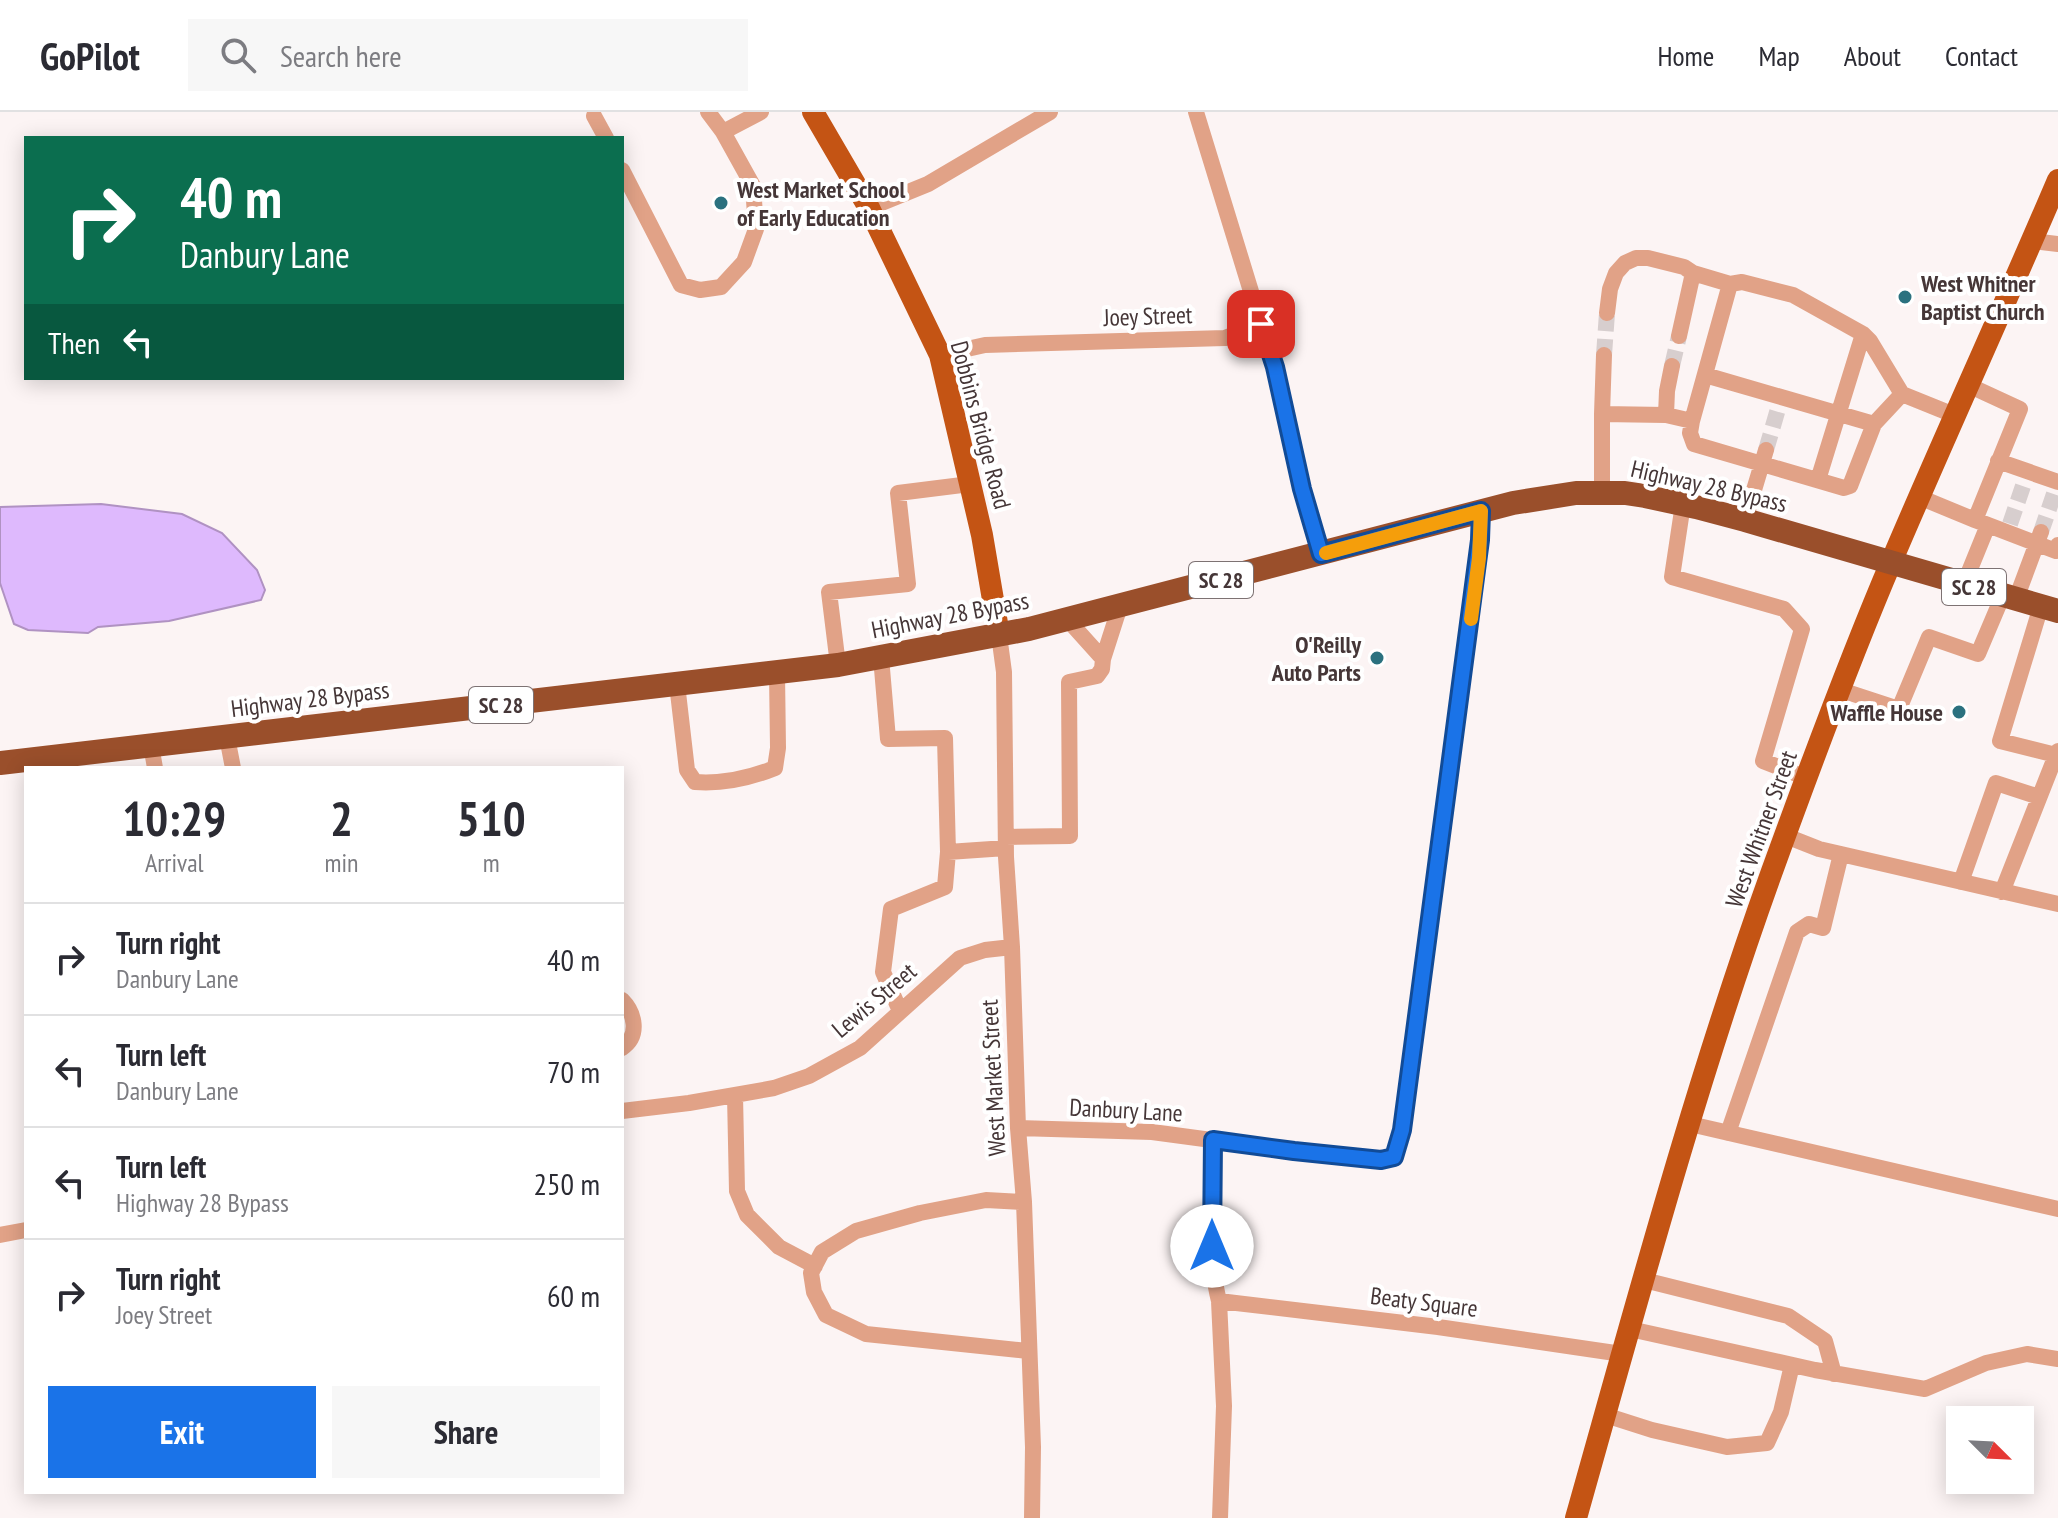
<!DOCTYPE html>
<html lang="en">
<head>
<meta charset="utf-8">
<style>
  body { margin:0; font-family:"PT Sans Narrow",sans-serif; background:#f7f7f7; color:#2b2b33; height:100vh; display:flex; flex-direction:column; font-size:30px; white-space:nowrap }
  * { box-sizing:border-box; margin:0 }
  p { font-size:26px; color:#7c7c81 }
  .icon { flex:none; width:44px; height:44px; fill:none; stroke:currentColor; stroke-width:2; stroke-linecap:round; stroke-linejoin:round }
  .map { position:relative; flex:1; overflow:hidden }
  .sheet { position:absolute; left:24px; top:654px; width:600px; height:728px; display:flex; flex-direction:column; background:#fff; border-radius:0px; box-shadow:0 4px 20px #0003 }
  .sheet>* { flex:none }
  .guide { position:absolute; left:24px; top:24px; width:600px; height:244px; border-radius:0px; box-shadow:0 4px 20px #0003; background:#0b6e4f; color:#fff; overflow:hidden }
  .needle { width:52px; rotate:114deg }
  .controls { position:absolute; left:1946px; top:1294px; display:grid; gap:16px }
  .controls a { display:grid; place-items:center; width:88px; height:88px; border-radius:0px; background:#fff; box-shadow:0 4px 20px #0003; font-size:40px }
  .pin { position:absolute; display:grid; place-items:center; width:68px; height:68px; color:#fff; margin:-34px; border-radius:16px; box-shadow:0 4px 12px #0006 }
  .me { position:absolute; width:88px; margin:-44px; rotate:0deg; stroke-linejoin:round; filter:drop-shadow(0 0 6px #0008) }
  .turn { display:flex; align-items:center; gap:28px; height:168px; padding:0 24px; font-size:36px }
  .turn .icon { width:104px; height:104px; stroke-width:2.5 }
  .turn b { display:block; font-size:56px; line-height:68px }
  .then { display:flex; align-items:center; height:76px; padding:0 24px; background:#0003; gap:16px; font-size:30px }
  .eta { display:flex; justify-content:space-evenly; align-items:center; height:136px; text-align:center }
  .eta b { font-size:48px; font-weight:800; line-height:56px }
  .primary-button { display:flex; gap:16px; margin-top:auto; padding:16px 24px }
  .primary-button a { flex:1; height:92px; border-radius:0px; background:#1a73e8; color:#fff; font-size:32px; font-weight:800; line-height:92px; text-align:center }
  .primary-button a+a { background:#f7f7f7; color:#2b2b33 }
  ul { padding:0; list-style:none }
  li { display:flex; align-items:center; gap:24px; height:112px; padding:0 24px; border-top:2px solid #e1e1e2 }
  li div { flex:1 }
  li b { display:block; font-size:30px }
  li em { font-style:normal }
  header { display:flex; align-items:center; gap:48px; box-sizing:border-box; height:112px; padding:0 40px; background:#fff; border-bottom:2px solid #e1e1e2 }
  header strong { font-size:38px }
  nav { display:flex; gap:44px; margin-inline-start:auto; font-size:28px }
  .search { width:560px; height:72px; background:#f7f7f7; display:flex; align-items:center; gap:20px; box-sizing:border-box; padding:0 28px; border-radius:0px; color:#7c7c81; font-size:30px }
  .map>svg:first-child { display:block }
  .water { fill:#deb9fd; stroke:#b092c2; stroke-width:2 }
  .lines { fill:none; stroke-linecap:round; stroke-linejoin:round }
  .minor-tunnel { stroke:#d7cece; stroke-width:16; stroke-dasharray:16 8; stroke-linecap:butt }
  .minor { stroke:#e1a287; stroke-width:16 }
  .major { stroke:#c45414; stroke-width:22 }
  .highway { stroke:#9a4f2b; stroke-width:24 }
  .route-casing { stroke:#114b97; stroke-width:20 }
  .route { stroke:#1a73e8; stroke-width:14 }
  .slow { stroke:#f59e0b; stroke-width:14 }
  .poi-dot { fill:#2b717f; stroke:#fff; stroke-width:3 }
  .labels { text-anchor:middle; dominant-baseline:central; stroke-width:8; stroke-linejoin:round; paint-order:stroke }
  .shield { fill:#fff; stroke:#7d7273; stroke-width:2 }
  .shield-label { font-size:22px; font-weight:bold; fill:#453637 }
  .poi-label { font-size:24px; font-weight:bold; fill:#453637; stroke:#fff; text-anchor:start }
  .street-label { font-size:24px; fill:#453637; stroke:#fff }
</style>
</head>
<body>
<header>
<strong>GoPilot</strong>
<div class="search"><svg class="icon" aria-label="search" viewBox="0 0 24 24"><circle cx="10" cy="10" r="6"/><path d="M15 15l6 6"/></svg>Search here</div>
<nav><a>Home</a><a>Map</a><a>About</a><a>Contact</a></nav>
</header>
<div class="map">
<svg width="2058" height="1406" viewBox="0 0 2058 1406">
  <rect width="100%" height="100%" fill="#fcf4f4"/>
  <path class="water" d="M101 392 182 402 222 421 257 458 265 478 261 488 169 509 98 515 88 521 28 518 14 512 0 471V395Z"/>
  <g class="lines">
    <path class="minor-tunnel" d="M1604 243 1607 201
      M1672 254 1679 224
      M1766 338 1778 297
      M2010 412 2023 374
      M2041 420 2054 382"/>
    <path class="minor" d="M1196 0 1261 212
      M594 4 606 26
      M723 20 761 0
      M622 58 681 173 700 178 721 175 744 150 756 117 753 74 723 20 708 0
      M869 96 928 72 1050 0
      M2032 129 2058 132
      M1607 201 1610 177 1616 161 1625 151 1636 146H1648L1684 155 1693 161 1730 172 1742 170 1793 183 1863 222 1870 229 1902 282 1954 303
      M1679 224 1693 161
      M940 243 985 233 1225 226 1261 212 1275 255 1302 377 1321 442
      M1705 263 1874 312
      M1602 302 1604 243
      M1666 303 1667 279 1672 254
      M1692 309 1690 321 1694 332 1844 376 1850 374 1874 312 1902 282
      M1998 349 2058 370
      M1818 368 1863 222
      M1602 380V302L1666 303 1692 309 1730 172
      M1919 385 1975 408 2020 297 1968 273
      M1683 392 1672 465 1784 497 1802 517 1763 649 1807 666
      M1745 408 1766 338
      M1975 408 2056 439 2058 433
      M1964 472 1988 413
      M2016 487 2041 420
      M2041 494 2000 629 2056 643 2058 639
      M1067 507 1103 547
      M999 523 1004 560 1006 745 1012 835 1018 1016 1024 1090 1033 1335 1032 1406
      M881 545 888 627 945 626 948 740 1006 736
      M838 553 829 480 908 472 898 381 970 372
      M677 572 687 658 695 670C722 672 750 666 775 656L778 636 777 561
      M1841 578 1899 597 1929 525 1978 542 2003 483
      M227 625 233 656
      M151 633 155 656
      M1786 724 1819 737 2058 792
      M1006 725 1070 724 1069 570 1097 564 1102 557 1103 547 1120 494
      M1961 770 1996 671 2039 685
      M2002 780 2056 643
      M622 888C635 901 640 924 622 936
      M900 899 883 860 891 797 945 775 948 740
      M735 983 737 1079 747 1103 779 1135 815 1154
      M622 999 689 991 774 976 809 964 860 936 960 846 985 838 1012 835
      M1690 1012 2058 1097
      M1018 1016 1152 1020 1294 1039 1381 1048 1394 1045 1402 1018 1479 446 1481 399
      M1728 1021 1797 820 1809 812 1823 816 1841 742
      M1213 1028C1212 1077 1207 1143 1219 1189L1224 1294 1220 1406
      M1024 1090 986 1088 920 1101 856 1119 822 1140 811 1161 814 1180 826 1203 866 1222 1028 1239
      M0 1123 26 1118
      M1644 1168 1788 1204 1825 1229 1834 1262
      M1219 1189 1438 1215 1622 1242
      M1630 1217 1815 1258 1925 1277 1986 1251 2027 1242 2058 1247
      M1605 1303 1652 1318 1727 1335 1767 1331 1781 1300 1792 1253"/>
    <path class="major" d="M813 0 869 96 940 243 982 423 999 523
      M1576 1406C1637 1190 1695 973 1771 762 1809 657 1848 551 1892 448 1946 321 2004 195 2058 68"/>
    <path class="highway" d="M0 651 838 553 1029 517 1513 391 1576 381H1625L1645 384 1696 395 1745 408 2058 499"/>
  </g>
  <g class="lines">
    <g class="route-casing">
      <path id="route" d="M1212 1134 1213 1028 1294 1039 1381 1048 1394 1045 1402 1018 1480 428 1481 399 1321 442 1302 377 1275 255 1261 212"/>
    </g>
    <use href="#route" class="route"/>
    <path class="slow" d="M1326 441 1481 399 1479 446 1471 507"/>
  </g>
  <g class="poi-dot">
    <circle cx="721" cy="91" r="8"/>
    <circle cx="1905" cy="185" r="8"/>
    <circle cx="1377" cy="546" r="8"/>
    <circle cx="1959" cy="600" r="8"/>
  </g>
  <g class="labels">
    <g class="shield">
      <rect x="1189" y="450" width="64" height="36" rx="6"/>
      <rect x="1942" y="457" width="64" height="36" rx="6"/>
      <rect x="469" y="575" width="64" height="36" rx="6"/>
    </g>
    <g class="shield-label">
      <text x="1221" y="468">SC 28</text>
      <text x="1974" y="475">SC 28</text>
      <text x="501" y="593">SC 28</text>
    </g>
    <g class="poi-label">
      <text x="737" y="77">West Market School<tspan x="737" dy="28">of Early Education</tspan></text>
      <text x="1921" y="171">West Whitner<tspan x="1921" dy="28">Baptist Church</tspan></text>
      <text x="1361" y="532" text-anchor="end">O'Reilly<tspan x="1361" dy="28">Auto Parts</tspan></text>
      <text x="1943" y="600" text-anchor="end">Waffle House</text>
    </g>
    <g class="street-label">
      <text transform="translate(1148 204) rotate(-2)">Joey Street</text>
      <text transform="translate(981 313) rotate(75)">Dobbins Bridge Road</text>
      <text transform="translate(1709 374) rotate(13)">Highway 28 Bypass</text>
      <text transform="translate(950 503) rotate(-11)">Highway 28 Bypass</text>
      <text transform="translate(310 587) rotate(-7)">Highway 28 Bypass</text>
      <text transform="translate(1761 717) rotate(-70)">West Whitner Street</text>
      <text transform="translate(874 888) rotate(-40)">Lewis Street</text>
      <text transform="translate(993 966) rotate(-93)">West Market Street</text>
      <text transform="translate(1126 998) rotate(3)">Danbury Lane</text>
      <text transform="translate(1424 1190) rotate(7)">Beaty Square</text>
    </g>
  </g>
</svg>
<div class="controls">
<a><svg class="needle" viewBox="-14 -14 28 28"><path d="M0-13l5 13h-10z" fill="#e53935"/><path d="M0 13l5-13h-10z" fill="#7c7c81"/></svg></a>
</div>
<div class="pin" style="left:1261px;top:212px;background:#d93025"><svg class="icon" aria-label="arrive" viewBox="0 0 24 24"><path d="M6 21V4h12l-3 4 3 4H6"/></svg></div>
<svg class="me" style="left:1212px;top:1134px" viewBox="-20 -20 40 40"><circle r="19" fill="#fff"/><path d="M0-13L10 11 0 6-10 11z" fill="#1a73e8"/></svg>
<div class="guide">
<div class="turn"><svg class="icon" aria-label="right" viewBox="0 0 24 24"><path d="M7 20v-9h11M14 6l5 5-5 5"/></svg><div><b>40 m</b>Danbury Lane</div></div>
<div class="then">Then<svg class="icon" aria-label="left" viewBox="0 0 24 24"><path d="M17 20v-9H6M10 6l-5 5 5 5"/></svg></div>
</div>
<section class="sheet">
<div class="eta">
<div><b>10:29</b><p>Arrival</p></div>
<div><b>2</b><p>min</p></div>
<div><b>510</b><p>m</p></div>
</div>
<ul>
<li><svg class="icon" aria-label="right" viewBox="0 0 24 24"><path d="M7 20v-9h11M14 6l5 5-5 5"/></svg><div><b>Turn right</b><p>Danbury Lane</p></div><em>40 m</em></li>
<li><svg class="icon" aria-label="left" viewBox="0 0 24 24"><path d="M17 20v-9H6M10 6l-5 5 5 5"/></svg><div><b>Turn left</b><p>Danbury Lane</p></div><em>70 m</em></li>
<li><svg class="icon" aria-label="left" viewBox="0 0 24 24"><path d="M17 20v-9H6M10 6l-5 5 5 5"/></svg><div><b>Turn left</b><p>Highway 28 Bypass</p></div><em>250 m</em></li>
<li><svg class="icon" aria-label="right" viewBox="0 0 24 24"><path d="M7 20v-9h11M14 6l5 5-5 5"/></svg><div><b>Turn right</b><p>Joey Street</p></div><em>60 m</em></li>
</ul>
<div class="primary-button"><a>Exit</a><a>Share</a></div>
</section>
</div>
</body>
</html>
